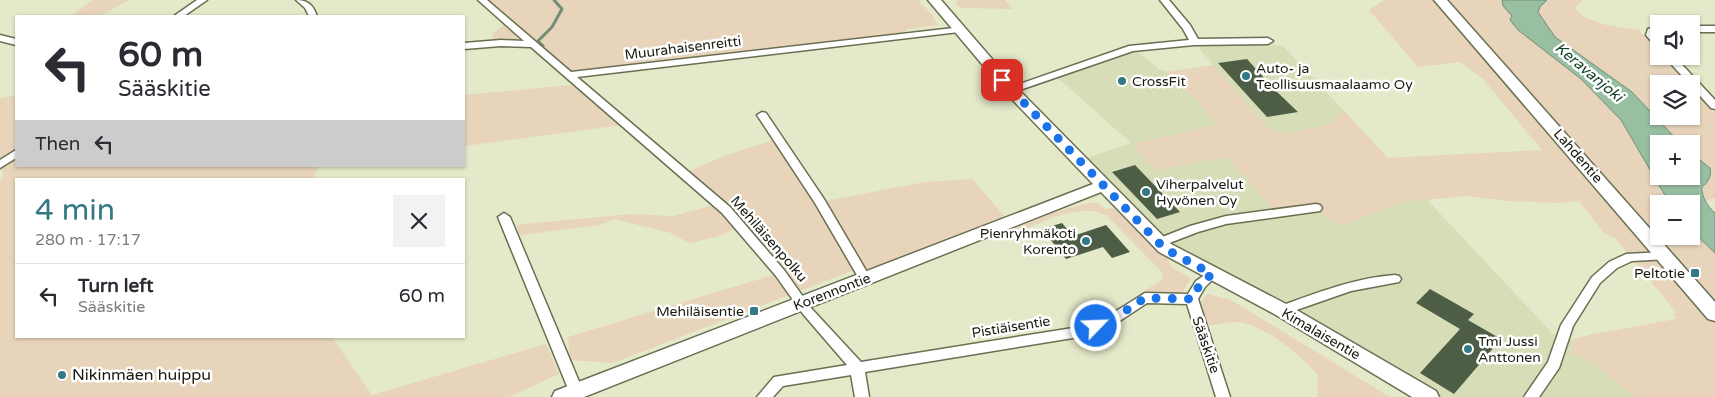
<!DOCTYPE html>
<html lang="en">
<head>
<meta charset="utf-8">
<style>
  body { margin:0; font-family:"Varela Round",sans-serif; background:#f2f2f3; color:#2b2b33; height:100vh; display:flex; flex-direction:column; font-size:19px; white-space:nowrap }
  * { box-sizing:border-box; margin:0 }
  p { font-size:16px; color:#7c7c81 }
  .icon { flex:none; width:28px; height:28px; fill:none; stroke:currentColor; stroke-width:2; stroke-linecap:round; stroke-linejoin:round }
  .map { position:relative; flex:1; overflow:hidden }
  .panel { position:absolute; left:15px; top:178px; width:450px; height:160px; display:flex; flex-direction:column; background:#fff; border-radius:0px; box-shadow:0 1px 4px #0004 }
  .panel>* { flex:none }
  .banner { position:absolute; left:15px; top:15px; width:450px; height:152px; border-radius:0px; box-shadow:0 1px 4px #0004; background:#fff; color:#2b2b33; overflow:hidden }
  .buttons { position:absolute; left:1650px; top:15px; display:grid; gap:10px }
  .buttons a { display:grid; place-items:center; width:50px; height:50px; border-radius:0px; background:#fff; box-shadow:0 1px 4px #0004; font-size:25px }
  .pin { position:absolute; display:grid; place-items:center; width:42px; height:42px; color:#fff; margin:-21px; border-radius:10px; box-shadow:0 2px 8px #0006 }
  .me { position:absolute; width:55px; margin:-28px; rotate:66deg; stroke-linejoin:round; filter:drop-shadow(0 0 4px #0008) }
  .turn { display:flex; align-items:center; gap:18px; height:105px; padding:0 20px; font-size:22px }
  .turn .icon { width:65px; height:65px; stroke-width:2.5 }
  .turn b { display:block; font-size:35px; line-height:42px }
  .then { display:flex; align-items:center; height:48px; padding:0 20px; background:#0003; gap:10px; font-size:19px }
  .round { display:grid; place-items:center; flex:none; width:52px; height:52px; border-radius:0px; background:#f2f2f3 }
  .headline { display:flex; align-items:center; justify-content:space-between; height:85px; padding:0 20px }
  h1 { font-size:30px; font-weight:600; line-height:38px; color:#337985 }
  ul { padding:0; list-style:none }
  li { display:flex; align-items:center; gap:15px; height:65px; padding:0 20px; border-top:1px solid #e1e1e2 }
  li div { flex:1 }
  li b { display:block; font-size:19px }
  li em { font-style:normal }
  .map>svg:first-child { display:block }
  .built { fill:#d7ddb7 }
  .green { fill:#e7d4bb }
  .water { fill:#98bfa2; stroke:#728e76 }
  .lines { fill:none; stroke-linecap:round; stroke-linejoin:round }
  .stream { stroke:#728e76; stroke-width:3 }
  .building { fill:#4e5e46 }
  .street-casing { stroke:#6a6f52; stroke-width:3 }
  .secondary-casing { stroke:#6a6f52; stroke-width:3 }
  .street { fill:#fff; fill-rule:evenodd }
  .secondary { fill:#fff; fill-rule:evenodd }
  .route { stroke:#1a73e8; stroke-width:9; stroke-dasharray:0 16.2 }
  .poi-dot { fill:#337985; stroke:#fff; stroke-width:2 }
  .labels { text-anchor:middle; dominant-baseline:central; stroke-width:5; stroke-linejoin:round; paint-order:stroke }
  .street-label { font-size:14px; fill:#1a1b10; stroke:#fff }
  .poi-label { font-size:14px; fill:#1a1b10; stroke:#fff; text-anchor:start }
  .water-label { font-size:15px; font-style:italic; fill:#0f3e22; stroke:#fff }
  .near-poi-label { font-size:16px; fill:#1a1b10; stroke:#fff; text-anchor:start }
</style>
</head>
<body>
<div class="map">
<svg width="1715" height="397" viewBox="0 0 1715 397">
  <rect width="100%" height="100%" fill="#e4e9c9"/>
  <path class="built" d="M1262 43 1283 46 1553 334 1573 339 1571 354 1594 363 1634 397H1428L1171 252 1078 161 1131 143 1058 78 1134 49 1159 69 1168 72 1213 65 1196 44Z"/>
  <path class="green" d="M93 0H129L100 16H71Z
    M486 0H918L932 15 938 25 908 29 901 34 572 72Z
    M958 0H1005L1013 9 961 8 955 4Z
    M1384 0H1502L1503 6 1512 16 1518 30 1581 79 1621 120 1670 204H1659V236H1691V230L1715 253V397H1634L1594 363 1571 354 1573 339 1589 335 1676 319 1673 314 1676 312 1615 238 1604 233 1579 201 1557 203 1510 201 1466 196 1402 202 1340 226 1316 208 1277 213 1227 157 1155 170 1132 144 1218 125 1197 101 1168 72 1213 65 1270 130 1288 133 1331 124 1342 109 1388 158 1542 150 1482 78 1460 62 1418 67 1369 10Z
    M1548 0H1583L1575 7C1583 24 1622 28 1639 30L1659 53V56H1662L1687 84H1659V116H1691V88L1715 114V198L1706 201 1701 193 1710 168 1691 153V144H1681L1632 92 1555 37 1538 12 1540 7Z
    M505 24 524 40 518 43 492 44 493 34Z
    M572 85 622 125 464 146V95Z
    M16 95V166H318L313 179H16V336H331L372 395 546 344 559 374 509 397H0V181L4 176 0 166V98Z
    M774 140 825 201 925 182 972 179 1006 218 872 270 862 267 613 363 570 360 568 337 780 273 739 227 716 237 689 243 671 233 614 219 600 225 520 235 516 225 630 214 673 216 718 204 685 173 727 155Z
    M1089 203H1098L1105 209 1114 208 1167 258 1171 267 1191 278 1179 298H1145L1139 294 1162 280 1163 273 1107 216C1082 201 1043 222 1018 232L1014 228 1061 210Z
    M1207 294 1231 300 1390 397H1317L1318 375C1300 355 1262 322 1234 322 1226 322 1216 325 1207 326L1200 304Z"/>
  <path class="water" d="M1502 0H1547L1540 7 1538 12 1555 37 1632 92 1681 144H1659V176H1691V153L1710 168C1712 175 1708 183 1702 187 1701 196 1708 207 1715 213V253L1691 230V204H1670L1621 120 1581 79 1518 30 1510 20 1512 16 1503 6Z"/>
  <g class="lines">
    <path class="stream" d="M543 46 538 41 552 27 562 9 554 0"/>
  </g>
  <path class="building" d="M1247 59 1275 90 1298 112 1267 117 1218 63Z
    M1135 165 1180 212 1157 219 1112 172Z
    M1062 223 1073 236 1106 225 1130 252 1112 258 1103 247 1066 259 1042 229Z
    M1430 289 1474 314 1468 320 1501 339 1454 394 1420 373 1460 329 1416 303Z"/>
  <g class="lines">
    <g class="street-casing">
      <path id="street" d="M197 0H207L184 16H174Z
        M296 0C308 0 313 5 317 16H309L305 8Z
        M478 0H487L571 72 962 27 964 29 959 32 577 77 730 207 784 270 811 308 861 362 1079 327 1102 320 1145 293 1188 294 1196 281 1212 270 1216 271 1218 274 1205 287 1198 299 1230 397H1216L1187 304 1147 303 1112 326 1079 337 865 372 869 397H855L851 375 783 386 773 397H757L774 377 847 365 803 314 776 276 722 213 531 47 501 46 464 49V43L501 40 524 41Z
        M1160 0H1169L1190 25 1198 39 1268 38 1273 41 1268 44 1194 45 1133 51 1014 92H1008L1006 90 1008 88 1129 46 1189 40 1183 29Z
        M1659 26V32L1656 33 1659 39V48L1656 47 1646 35 1648 29Z
        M1691 26H1715V32H1691Z
        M0 35 16 39V45L0 41Z
        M1664 56H1674L1715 100V109L1711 108Z
        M762 112 766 113 824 199 871 279 869 282H861L815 203 757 115Z
        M16 150V158L0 168V160Z
        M1316 204 1320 205 1322 208 1320 211 1226 224 1198 232 1159 247 1155 246 1153 243 1155 240 1190 226 1226 216Z
        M504 213 510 217 583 391 581 395 576 397 571 395 569 391 498 217Z
        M1664 252 1668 253 1670 256 1668 259 1632 261 1617 268 1600 283 1573 326 1559 368 1539 397H1524L1548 362 1561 325 1592 277 1609 262 1626 254Z
        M1395 275 1399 276 1401 279 1399 282 1351 291 1282 315 1278 313 1276 310 1278 307C1316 293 1354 278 1395 275Z"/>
    </g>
    <g class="secondary-casing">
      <path id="secondary" d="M928 0H941L1018 89 1171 244 1288 305 1436 391 1439 397H1412L1276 315 1159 252 1101 192 584 397H552L555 391 1093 184 1008 95Z
        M1434 0H1447L1715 302V321L1708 319Z"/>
    </g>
    <use href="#street" class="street"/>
    <use href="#secondary" class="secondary"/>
  </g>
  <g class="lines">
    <path class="route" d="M1002 80 1159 243 1171 252 1212 274 1200 284 1192 299 1145 298 1107 323 1096 326"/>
  </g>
  <g class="poi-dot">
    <circle cx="1246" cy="76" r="5"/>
    <circle cx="1122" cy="81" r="5"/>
    <circle cx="1146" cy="192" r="5"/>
    <circle cx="1086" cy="241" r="5"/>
    <rect x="1690" y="268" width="10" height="10" rx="2.5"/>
    <rect x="749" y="306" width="10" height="10" rx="2.5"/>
    <circle cx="1468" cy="349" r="5"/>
    <circle cx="62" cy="375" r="5"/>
  </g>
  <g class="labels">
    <g class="street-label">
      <text transform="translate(683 48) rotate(-7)">Muurahaisenreitti</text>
      <text transform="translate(1578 156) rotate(49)">Lahdentie</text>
      <text transform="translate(769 239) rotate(49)">Mehiläisenpolku</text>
      <text transform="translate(832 292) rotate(-21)">Korennontie</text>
      <text transform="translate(1011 327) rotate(-9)">Pistiäisentie</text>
      <text transform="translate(1321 334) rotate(30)">Kimalaisentie</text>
      <text transform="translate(1206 345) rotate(71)">Sääskitie</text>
    </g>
    <g class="poi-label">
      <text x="1256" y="68">Auto- ja<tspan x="1256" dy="16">Teollisuusmaalaamo Oy</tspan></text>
      <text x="1132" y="81">CrossFit</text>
      <text x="1156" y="184">Viherpalvelut<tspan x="1156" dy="16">Hyvönen Oy</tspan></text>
      <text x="1076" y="233" text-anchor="end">Pienryhmäkoti<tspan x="1076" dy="16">Korento</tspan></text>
      <text x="1685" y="273" text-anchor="end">Peltotie</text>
      <text x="744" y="311" text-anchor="end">Mehiläisentie</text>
      <text x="1478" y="341">Tmi Jussi<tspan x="1478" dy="16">Anttonen</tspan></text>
    </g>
    <g class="water-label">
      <text transform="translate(1589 72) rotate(40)">Keravanjoki</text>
    </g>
    <g class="near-poi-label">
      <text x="72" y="375">Nikinmäen huippu</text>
    </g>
  </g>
</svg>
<div class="buttons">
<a><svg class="icon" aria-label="sound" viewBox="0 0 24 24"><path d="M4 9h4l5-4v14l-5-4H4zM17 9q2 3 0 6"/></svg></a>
<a><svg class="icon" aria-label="layers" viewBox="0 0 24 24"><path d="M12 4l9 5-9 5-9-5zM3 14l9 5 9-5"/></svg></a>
<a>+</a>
<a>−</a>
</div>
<div class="pin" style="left:1002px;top:80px;background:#d93025"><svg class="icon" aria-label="arrive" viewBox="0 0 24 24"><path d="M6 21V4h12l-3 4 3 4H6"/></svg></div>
<svg class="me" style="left:1096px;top:326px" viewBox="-20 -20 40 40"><circle r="17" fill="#1a73e8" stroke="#fff" stroke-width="3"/><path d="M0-11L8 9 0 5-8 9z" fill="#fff"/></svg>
<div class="banner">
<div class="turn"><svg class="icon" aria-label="left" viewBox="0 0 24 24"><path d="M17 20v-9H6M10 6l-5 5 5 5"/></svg><div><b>60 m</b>Sääskitie</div></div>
<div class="then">Then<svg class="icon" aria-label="left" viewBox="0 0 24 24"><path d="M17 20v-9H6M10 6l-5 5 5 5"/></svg></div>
</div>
<section class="panel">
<div class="headline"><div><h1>4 min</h1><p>280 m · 17:17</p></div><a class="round"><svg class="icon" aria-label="close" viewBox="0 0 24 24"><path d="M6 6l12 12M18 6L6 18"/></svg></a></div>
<ul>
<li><svg class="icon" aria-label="left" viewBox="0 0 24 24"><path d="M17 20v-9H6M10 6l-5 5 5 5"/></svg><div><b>Turn left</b><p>Sääskitie</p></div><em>60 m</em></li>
</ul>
</section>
</div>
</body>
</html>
